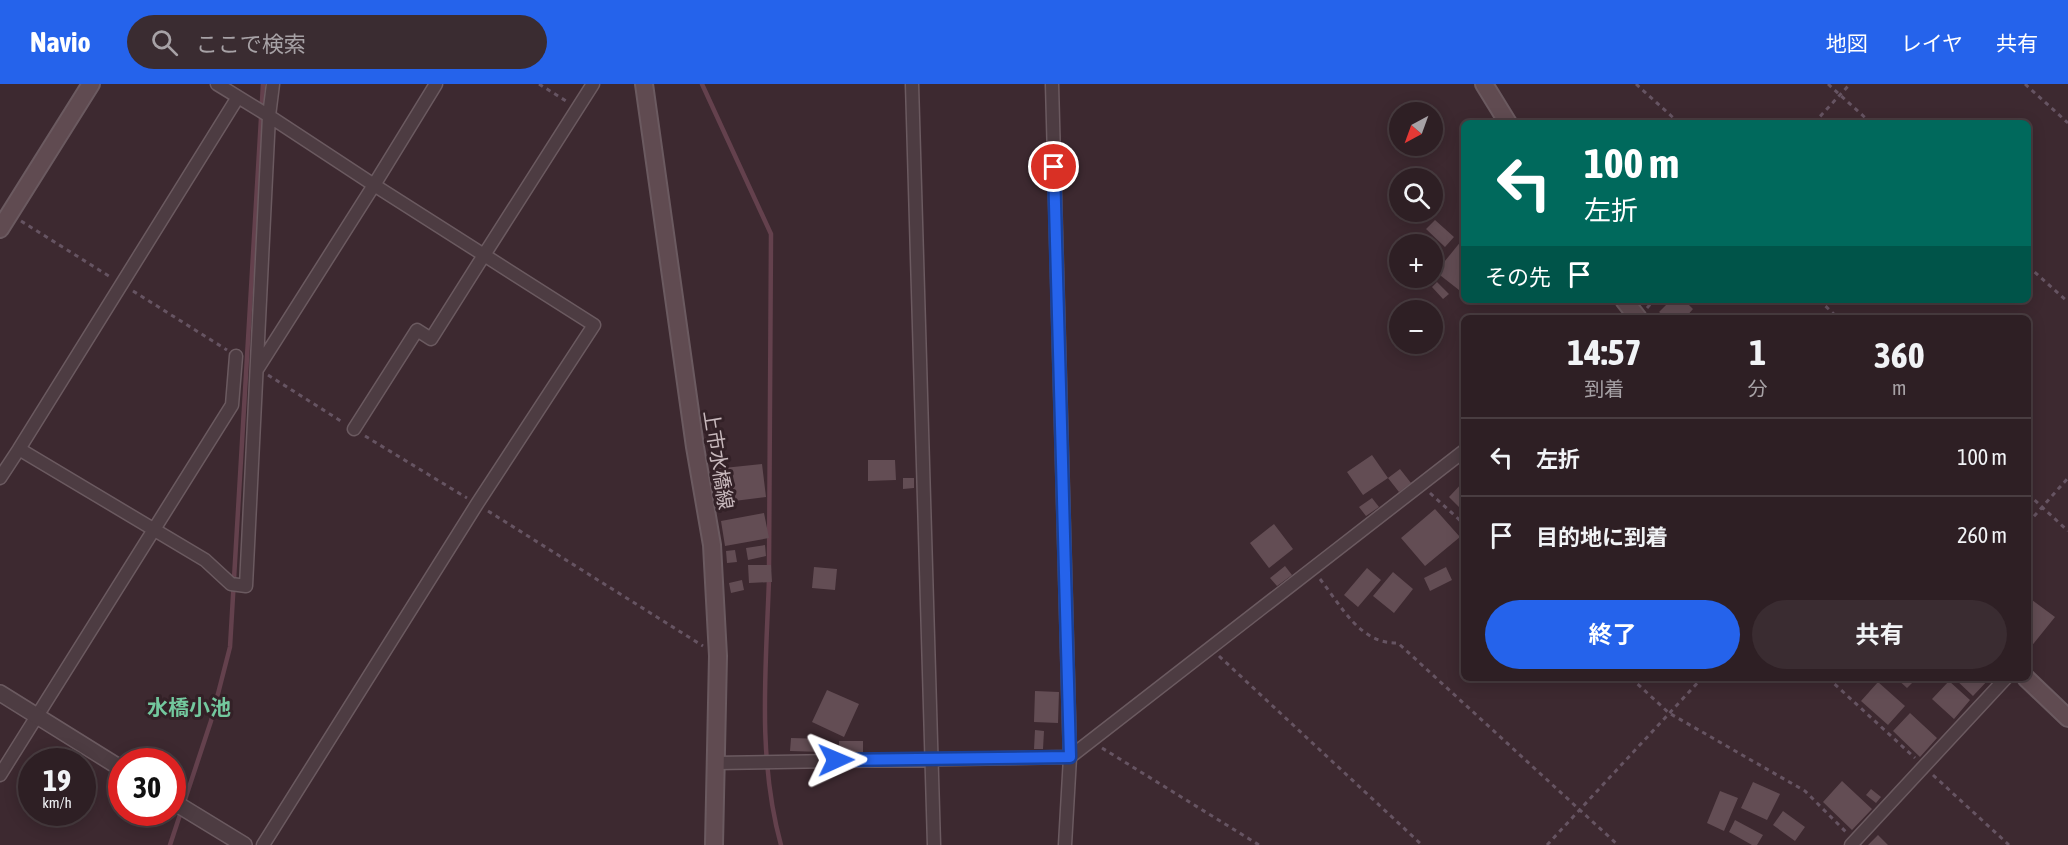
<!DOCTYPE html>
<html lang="ja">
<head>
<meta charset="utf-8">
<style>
  body { margin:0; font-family:"Asap Condensed","Noto Sans JP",sans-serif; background:#3a2c31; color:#f1f3f6; height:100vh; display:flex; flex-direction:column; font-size:22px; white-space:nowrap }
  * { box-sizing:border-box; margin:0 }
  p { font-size:20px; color:#a7a2a6 }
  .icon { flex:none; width:33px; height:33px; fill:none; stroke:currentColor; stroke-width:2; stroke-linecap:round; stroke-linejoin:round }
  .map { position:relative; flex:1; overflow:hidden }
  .drawer { position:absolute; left:1461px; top:231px; width:570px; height:366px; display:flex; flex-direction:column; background:#2e1f24; border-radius:9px; box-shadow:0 3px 15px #0003,0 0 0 2px #493d41 }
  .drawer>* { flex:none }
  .guide { position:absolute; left:1461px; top:36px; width:570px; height:183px; border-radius:9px; box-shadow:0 3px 15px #0003,0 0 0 2px #493d41; background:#00695c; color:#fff; overflow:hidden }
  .needle { width:39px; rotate:221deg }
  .buttons { position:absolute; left:1389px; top:18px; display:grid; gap:12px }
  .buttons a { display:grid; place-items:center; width:54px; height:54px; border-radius:50%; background:#2e1f24; box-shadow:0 3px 15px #0003,0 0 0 2px #493d41; font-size:30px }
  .speed { position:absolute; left:18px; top:664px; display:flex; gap:12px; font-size:30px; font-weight:700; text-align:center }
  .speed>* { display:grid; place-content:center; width:78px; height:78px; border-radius:50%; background:#2e1f24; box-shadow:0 3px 15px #0003,0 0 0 2px #493d41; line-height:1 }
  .speed small { font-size:15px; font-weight:400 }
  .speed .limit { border:9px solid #d22; background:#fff; color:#111 }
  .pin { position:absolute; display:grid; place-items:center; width:51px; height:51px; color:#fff; margin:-26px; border:3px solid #fff; border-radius:50%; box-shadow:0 2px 6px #0007 }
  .me { position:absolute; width:66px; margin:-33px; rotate:89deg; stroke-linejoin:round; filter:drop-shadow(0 0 4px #0008) }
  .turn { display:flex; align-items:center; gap:21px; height:126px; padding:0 24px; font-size:27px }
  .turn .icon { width:78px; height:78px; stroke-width:2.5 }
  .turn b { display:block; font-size:42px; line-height:51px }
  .then { display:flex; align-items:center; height:57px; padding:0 24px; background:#0003; gap:12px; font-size:22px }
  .eta { display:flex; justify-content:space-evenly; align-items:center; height:102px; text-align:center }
  .eta b { font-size:36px; font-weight:700; line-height:42px }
  .button { display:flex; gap:12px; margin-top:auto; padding:12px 24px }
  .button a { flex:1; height:69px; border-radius:36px; background:#2563eb; color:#fff; font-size:24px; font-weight:700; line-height:69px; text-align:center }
  .button a+a { background:#3a2c31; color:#f1f3f6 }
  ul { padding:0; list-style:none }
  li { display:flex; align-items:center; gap:18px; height:78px; padding:0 24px; border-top:2px solid #493d41 }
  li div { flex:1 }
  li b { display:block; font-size:22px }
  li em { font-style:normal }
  header { display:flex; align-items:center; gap:36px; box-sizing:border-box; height:84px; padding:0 30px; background:#2563eb; color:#fff }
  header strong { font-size:28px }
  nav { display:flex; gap:33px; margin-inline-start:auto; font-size:21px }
  .search { width:420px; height:54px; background:#3a2c31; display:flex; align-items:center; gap:15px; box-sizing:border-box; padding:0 21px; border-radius:33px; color:#a7a2a6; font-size:22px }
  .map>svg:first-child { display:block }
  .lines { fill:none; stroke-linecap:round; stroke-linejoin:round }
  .stream { stroke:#64414d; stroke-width:4.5 }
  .building { fill:#634d54 }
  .minor-casing { stroke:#6b5a60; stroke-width:15 }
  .tertiary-casing { stroke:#6b5a60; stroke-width:18 }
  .secondary-casing { stroke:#6b5a60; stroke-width:20 }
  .path { stroke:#665462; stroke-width:3; stroke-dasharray:4.5 4.5; stroke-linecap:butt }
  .minor { stroke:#4d3c42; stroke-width:12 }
  .tertiary { stroke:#4d3c42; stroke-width:15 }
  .secondary { stroke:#604b51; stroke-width:16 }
  .route-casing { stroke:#184099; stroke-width:15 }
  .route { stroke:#2563eb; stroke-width:10 }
  .labels { text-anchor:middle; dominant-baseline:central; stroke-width:6; stroke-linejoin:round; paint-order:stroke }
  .street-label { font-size:20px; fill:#c8b9bd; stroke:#332127 }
  .neighbourhood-label { font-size:21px; font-weight:bold; fill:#73c89e; stroke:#332127 }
</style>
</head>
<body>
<header>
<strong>Navio</strong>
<div class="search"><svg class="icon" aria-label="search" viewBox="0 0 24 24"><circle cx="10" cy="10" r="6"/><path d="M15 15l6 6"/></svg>ここで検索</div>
<nav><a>地図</a><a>レイヤ</a><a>共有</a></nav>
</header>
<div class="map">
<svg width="2068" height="761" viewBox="0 0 2068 761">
  <rect width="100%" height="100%" fill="#3d2930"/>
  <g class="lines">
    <path class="stream" d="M702 0 771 150 769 486
      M769 495C766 584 757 674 781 761
      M170 761 211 637 230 563 263 0"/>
  </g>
  <path class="building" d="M1435 136 1454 153 1445 163 1426 145Z
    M1462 156 1464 200 1459 206 1436 188Z
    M1437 198 1449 210 1443 215 1432 203Z
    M1671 216H1684L1693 225 1685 234H1666L1659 228Z
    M1372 371 1388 394 1400 385 1411 399 1399 408 1388 394 1363 411 1347 388Z
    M868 376H895L896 396 868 397Z
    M762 380 766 413 718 419 714 385Z
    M903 394H914V404L903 405Z
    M1464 397V428L1449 413Z
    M1372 414 1379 423 1366 432 1359 423Z
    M1435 425 1460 453 1425 482 1401 454Z
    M764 429 769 454 725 462 721 437Z
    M1274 440 1293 465 1269 484 1250 459Z
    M765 461 766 472 748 476 746 464Z
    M735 466 737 478 727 479 726 467Z
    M748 481H771L772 498 749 499Z
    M1285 482 1292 491 1277 502 1270 494Z
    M814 483 837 485 835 506 812 504Z
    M1446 483 1452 496 1430 507 1424 494Z
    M1367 484 1381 496 1358 523 1344 511Z
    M1393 488 1413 505 1394 529 1373 512Z
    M742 496 744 506 731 509 729 499Z
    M2032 516 2055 533 2030 564 2028 521Z
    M1896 594H1917L1907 604Z
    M1954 594H1990L1973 612Z
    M1949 597 1970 616 1954 635 1932 615Z
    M1878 598 1905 622 1888 641 1861 617Z
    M827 606 859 620 844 653 812 638Z
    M1035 607 1059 608 1058 639 1034 638Z
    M1910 629 1937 654 1920 673 1893 647Z
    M1035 646 1044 647 1043 665H1034Z
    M791 654 825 655 824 668 790 667Z
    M839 657H863V668L839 669Z
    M1842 697 1872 725 1852 746 1823 718Z
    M1753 698 1780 710 1767 736 1741 724Z
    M1871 705 1881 713 1876 719 1866 711Z
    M1720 707 1738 714 1724 747 1707 739Z
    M1783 727 1805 743 1795 757 1773 741Z
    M1735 736 1763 751 1757 761H1752L1729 748Z
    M1878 751 1888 761H1868Z"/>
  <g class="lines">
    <g class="minor-casing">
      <path id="minor" d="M217 0 269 32 246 502 231 500 205 476 19 365 238 13
        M273 0 269 32 374 101 436 0
        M912 0 934 761
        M1052 0 1070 673 1065 761
        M258 284 374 101 484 171 431 255 417 246 354 345
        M0 394 19 365
        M716 679 1070 673 1464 367
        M0 691 232 321 236 272
        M263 761 477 420 594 241 484 171 593 0
        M1851 761 2006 594"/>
    </g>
    <g class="tertiary-casing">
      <path id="tertiary" d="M0 609 122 685
        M172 717 244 761"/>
    </g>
    <g class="secondary-casing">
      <path id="secondary" d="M644 0 695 363 712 461 718 572 714 761
        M1484 0 1508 39
        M0 145 91 0
        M1624 216 1638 234
        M2026 594 2068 634"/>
    </g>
    <path class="path" d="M539 0 566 17
      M1636 0 1679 39
      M1828 0 1871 39
      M2025 0 2068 39
      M1814 39 1850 0
      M21 137 112 194
      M2028 182 2068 218
      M133 207 227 266
      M1819 216 1838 234
      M1647 224 1654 216
      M268 291 344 339
      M365 352 467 414
      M1430 409 1464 440
      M2028 410 2068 447
      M488 427 703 562
      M2028 439 2068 394
      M1320 495C1342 523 1360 560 1398 559L1618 761
      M1219 572 1422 761
      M1631 594 1669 629 1805 707 1847 749
      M1828 594 1915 674
      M1102 664 1259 761
      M1933 691 2009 761
      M1547 761 1702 594"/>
    <use href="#minor" class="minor"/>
    <use href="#tertiary" class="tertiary"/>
    <use href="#secondary" class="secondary"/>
  </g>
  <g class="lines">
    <g class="route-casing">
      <path id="route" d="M836 676 1070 673 1054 83"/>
    </g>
    <use href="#route" class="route"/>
  </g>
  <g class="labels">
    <g class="street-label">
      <text transform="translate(719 376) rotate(81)">上市水橋線</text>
    </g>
    <g class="neighbourhood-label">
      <text x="189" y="623">水橋小池</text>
    </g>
  </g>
</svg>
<div class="buttons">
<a><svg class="needle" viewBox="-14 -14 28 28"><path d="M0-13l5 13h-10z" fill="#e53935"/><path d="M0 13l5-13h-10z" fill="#a7a2a6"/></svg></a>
<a><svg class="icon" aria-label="search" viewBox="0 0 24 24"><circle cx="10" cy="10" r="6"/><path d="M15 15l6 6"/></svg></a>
<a>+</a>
<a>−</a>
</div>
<div class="speed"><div>19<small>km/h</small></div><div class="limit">30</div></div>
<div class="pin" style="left:1054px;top:83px;background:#d93025"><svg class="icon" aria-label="arrive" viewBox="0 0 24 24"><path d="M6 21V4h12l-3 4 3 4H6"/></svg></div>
<svg class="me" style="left:836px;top:676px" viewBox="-20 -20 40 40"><path d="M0-17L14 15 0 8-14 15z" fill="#2563eb" stroke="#fff" stroke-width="4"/></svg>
<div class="guide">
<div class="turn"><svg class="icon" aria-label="left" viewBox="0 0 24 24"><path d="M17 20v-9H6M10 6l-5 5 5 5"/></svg><div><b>100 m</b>左折</div></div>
<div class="then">その先<svg class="icon" aria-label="arrive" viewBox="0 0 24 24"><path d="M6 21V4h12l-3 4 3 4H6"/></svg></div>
</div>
<section class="drawer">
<div class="eta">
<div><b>14:57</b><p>到着</p></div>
<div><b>1</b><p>分</p></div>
<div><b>360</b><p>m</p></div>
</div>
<ul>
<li><svg class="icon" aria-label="left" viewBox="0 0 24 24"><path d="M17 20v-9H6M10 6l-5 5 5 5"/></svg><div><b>左折</b></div><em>100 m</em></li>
<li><svg class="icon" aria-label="arrive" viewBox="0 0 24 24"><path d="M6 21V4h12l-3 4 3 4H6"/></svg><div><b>目的地に到着</b></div><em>260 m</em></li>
</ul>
<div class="button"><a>終了</a><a>共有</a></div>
</section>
</div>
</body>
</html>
